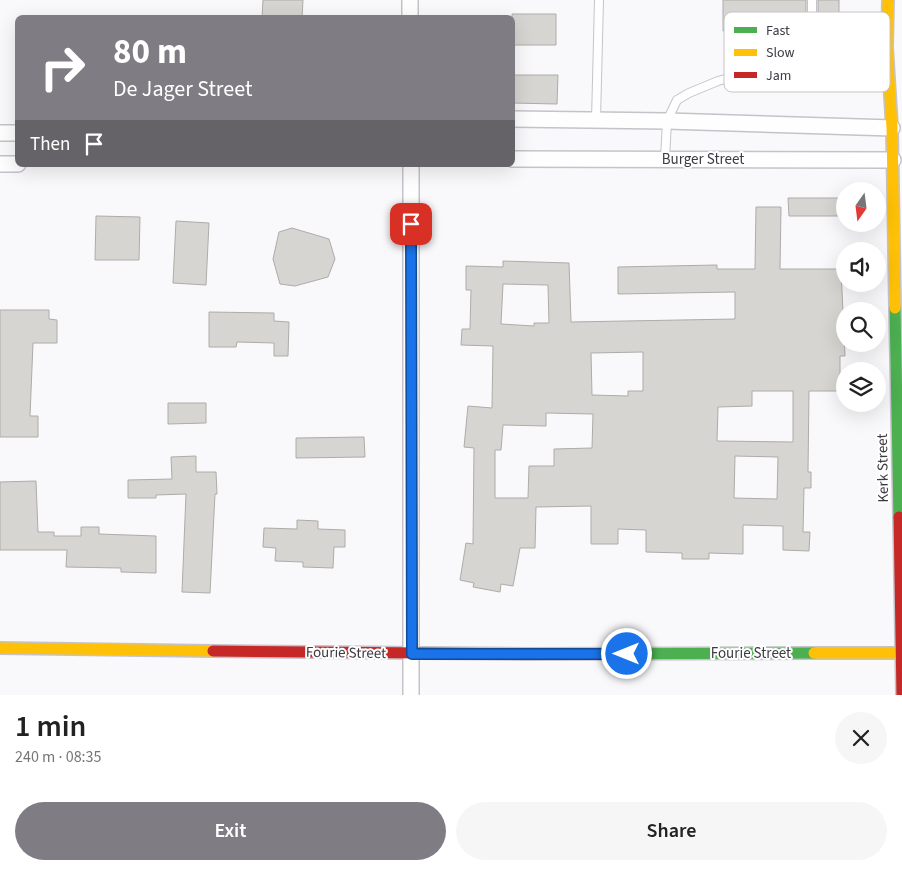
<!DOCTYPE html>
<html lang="en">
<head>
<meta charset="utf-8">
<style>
  body { margin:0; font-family:"Source Sans 3",sans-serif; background:#f6f6f6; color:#222; height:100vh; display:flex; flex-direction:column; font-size:19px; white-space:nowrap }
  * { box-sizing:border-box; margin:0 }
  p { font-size:16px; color:#767676 }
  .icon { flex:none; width:28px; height:28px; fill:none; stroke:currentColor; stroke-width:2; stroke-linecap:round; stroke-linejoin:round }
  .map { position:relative; height:695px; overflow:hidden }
  .details { display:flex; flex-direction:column; background:#fff; flex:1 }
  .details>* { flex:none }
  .banner { position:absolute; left:15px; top:15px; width:500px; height:152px; border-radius:8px; box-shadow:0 5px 20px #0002; background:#7f7c83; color:#fff; overflow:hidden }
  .needle { width:32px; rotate:194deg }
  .buttons { position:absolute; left:836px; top:182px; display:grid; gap:10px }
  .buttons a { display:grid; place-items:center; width:50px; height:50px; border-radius:50%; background:#fff; box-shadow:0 5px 20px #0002; font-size:25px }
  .pin { position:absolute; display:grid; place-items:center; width:42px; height:42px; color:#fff; margin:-21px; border-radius:10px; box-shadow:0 2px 8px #0006 }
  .me { position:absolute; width:55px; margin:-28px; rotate:270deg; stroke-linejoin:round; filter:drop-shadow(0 0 4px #0008) }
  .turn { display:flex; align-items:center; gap:18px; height:105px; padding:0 15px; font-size:22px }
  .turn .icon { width:65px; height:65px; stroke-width:2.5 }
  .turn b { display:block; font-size:35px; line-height:42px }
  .then { display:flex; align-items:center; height:48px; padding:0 15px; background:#0003; gap:10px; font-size:19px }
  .round { display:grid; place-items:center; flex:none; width:52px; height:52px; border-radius:26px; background:#f6f6f6 }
  .head { display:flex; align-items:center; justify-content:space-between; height:85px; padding:0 15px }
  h1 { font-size:30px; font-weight:600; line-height:38px }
  .primary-button { display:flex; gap:10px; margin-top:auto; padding:10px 15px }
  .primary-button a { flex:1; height:58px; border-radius:30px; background:#7f7c83; color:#fff; font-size:20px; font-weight:600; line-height:58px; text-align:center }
  .primary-button a+a { background:#f6f6f6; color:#222 }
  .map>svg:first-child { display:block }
  .building { fill:#d7d5d1; stroke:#aeaca8; fill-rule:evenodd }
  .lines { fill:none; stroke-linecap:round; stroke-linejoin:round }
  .lane-casing { stroke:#c5c3c9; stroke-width:10 }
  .street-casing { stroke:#c5c3c9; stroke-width:18 }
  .fast-casing { stroke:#c5c3c9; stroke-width:14 }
  .slow-casing { stroke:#c5c3c9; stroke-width:14 }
  .jam-casing { stroke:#c5c3c9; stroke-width:14 }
  .lane { stroke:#fefefe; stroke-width:8 }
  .street { stroke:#fefefe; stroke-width:15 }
  .fast { stroke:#4caf50; stroke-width:11 }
  .slow { stroke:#ffc107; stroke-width:11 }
  .jam { stroke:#c62828; stroke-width:11 }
  .route-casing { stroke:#114b97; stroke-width:12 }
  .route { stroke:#1a73e8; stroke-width:9 }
  .labels { text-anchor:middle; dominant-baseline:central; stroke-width:4; stroke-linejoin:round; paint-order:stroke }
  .street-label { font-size:15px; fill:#3d3a43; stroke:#fff }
  .key { fill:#fff; stroke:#c5c4c7; stroke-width:1 }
  .key-label { font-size:14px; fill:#3d3a43 }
</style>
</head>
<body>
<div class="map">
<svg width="902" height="695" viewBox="0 0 902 695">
  <rect width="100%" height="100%" fill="#f9f8fb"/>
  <path class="building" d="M263 0H303L302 18H262Z
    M723 0H806V18H780V42H731V31H723Z
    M818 0H839V43H818Z
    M512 14H556V45H512Z
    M512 75H558L557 104 512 103Z
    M788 198H843V216H789Z
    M756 207H781L780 269H841L845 356H840V391H809L808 472H811V488H804L803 532H810L809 551 783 550V526L743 525V554L709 553V559H682V553L646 552V530L618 529V544H591V506L536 507 535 548H520L513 586 501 584 500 592 473 587 474 583 460 580 466 543 473 544 474 448 464 447 468 406 492 408 493 346 461 345 462 329H470L471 290H466V266L503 267V261L569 263 571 322 735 319V292L618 294V267L717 265V269H755ZM503 284 548 285 549 323H534V326L501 324ZM643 352V391H628V396L592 395 591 353ZM752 391H793V442L717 441 718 407 752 406ZM546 413 593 414 592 448 554 449V466H529L528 498H495V450H501L503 425 546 426ZM735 456 778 457 777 499 734 498Z
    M96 216 140 217 139 260H95Z
    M176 221 209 223 206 285 173 283Z
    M292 228 329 239 335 259 328 277 295 286 280 284 273 259 279 232Z
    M0 310H49V319L57 320V343H33L30 416H38V437H0Z
    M209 312 274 313V321L289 322 288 356H274V343L237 342 236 347H209Z
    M168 403H206V423L168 424Z
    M364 437 365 457 296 458V438Z
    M196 456V472H216L217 494H215L210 593 182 592 186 494 156 495V498H128V480L172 479 171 457Z
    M36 481 38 532H54V536H81V527H99V534L156 536V573L121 572V568L66 567 67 550H0V482Z
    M297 520 318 521V529L345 530V547H334L333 568 303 567V562L275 561 276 548 263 547 264 528 297 529Z"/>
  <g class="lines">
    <g class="lane-casing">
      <path id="lane" d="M813 49 883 47
        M596 120 599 0
        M665 159 667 121 677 100 689 93 718 81 743 74 802 68 807 64 812 56V0"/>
    </g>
    <g class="street-casing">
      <path id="street" d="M410 18V0
        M512 119 667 121 892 128
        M0 133H18
        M512 159 893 160
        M0 164H18
        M411 165V695"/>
    </g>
    <g class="fast-casing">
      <path id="fast" d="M895 308 899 517
        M525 654 814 653"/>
    </g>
    <g class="slow-casing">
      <path id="slow" d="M888 0 887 47 892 128 895 308
        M0 648 213 651
        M814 653H901"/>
    </g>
    <g class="jam-casing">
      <path id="jam" d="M899 517 902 695
        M213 651 525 654"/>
    </g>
    <use href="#lane" class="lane"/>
    <use href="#street" class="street"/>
    <use href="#fast" class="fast"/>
    <use href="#slow" class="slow"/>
    <use href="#jam" class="jam"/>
  </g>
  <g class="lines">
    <g class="route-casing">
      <path id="route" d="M411 224 412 654H627"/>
    </g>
    <use href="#route" class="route"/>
  </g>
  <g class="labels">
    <g class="street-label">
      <text x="703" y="159">Burger Street</text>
      <text transform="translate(883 468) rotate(-91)">Kerk Street</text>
      <text transform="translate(346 653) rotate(1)">Fourie Street</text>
      <text x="751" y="653">Fourie Street</text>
    </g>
  </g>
  <rect x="724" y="12" width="166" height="80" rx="8" class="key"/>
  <rect x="734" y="27" width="23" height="6" fill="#4caf50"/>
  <rect x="734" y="49" width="23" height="7" fill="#ffc107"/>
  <rect x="734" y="72" width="23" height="6" fill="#c62828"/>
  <g class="key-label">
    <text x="766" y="35">Fast</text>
    <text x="766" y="57">Slow</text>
    <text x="766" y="80">Jam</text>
  </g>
</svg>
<div class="buttons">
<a><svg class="needle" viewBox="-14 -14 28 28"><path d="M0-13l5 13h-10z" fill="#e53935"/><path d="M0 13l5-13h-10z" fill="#767676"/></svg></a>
<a><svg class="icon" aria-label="sound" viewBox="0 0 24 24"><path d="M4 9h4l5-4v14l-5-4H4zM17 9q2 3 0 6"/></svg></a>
<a><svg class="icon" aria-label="search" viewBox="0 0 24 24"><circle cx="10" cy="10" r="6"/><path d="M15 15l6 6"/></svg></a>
<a><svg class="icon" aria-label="layers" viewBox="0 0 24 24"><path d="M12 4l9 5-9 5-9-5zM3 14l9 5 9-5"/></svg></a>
</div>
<div class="pin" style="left:411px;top:224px;background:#d93025"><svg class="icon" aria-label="arrive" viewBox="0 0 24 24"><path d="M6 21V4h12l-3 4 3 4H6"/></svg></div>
<svg class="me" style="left:627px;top:654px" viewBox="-20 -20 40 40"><circle r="17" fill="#1a73e8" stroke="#fff" stroke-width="3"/><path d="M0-11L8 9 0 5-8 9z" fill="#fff"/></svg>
<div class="banner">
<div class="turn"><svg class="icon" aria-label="right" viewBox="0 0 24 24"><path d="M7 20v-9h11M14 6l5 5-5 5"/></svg><div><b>80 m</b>De Jager Street</div></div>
<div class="then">Then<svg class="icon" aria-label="arrive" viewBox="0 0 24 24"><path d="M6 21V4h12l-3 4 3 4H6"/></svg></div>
</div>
</div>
<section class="details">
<div class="head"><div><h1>1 min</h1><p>240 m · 08:35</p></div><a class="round"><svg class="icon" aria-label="close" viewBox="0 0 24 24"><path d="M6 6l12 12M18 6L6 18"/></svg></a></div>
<div class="primary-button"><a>Exit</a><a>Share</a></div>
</section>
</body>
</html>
